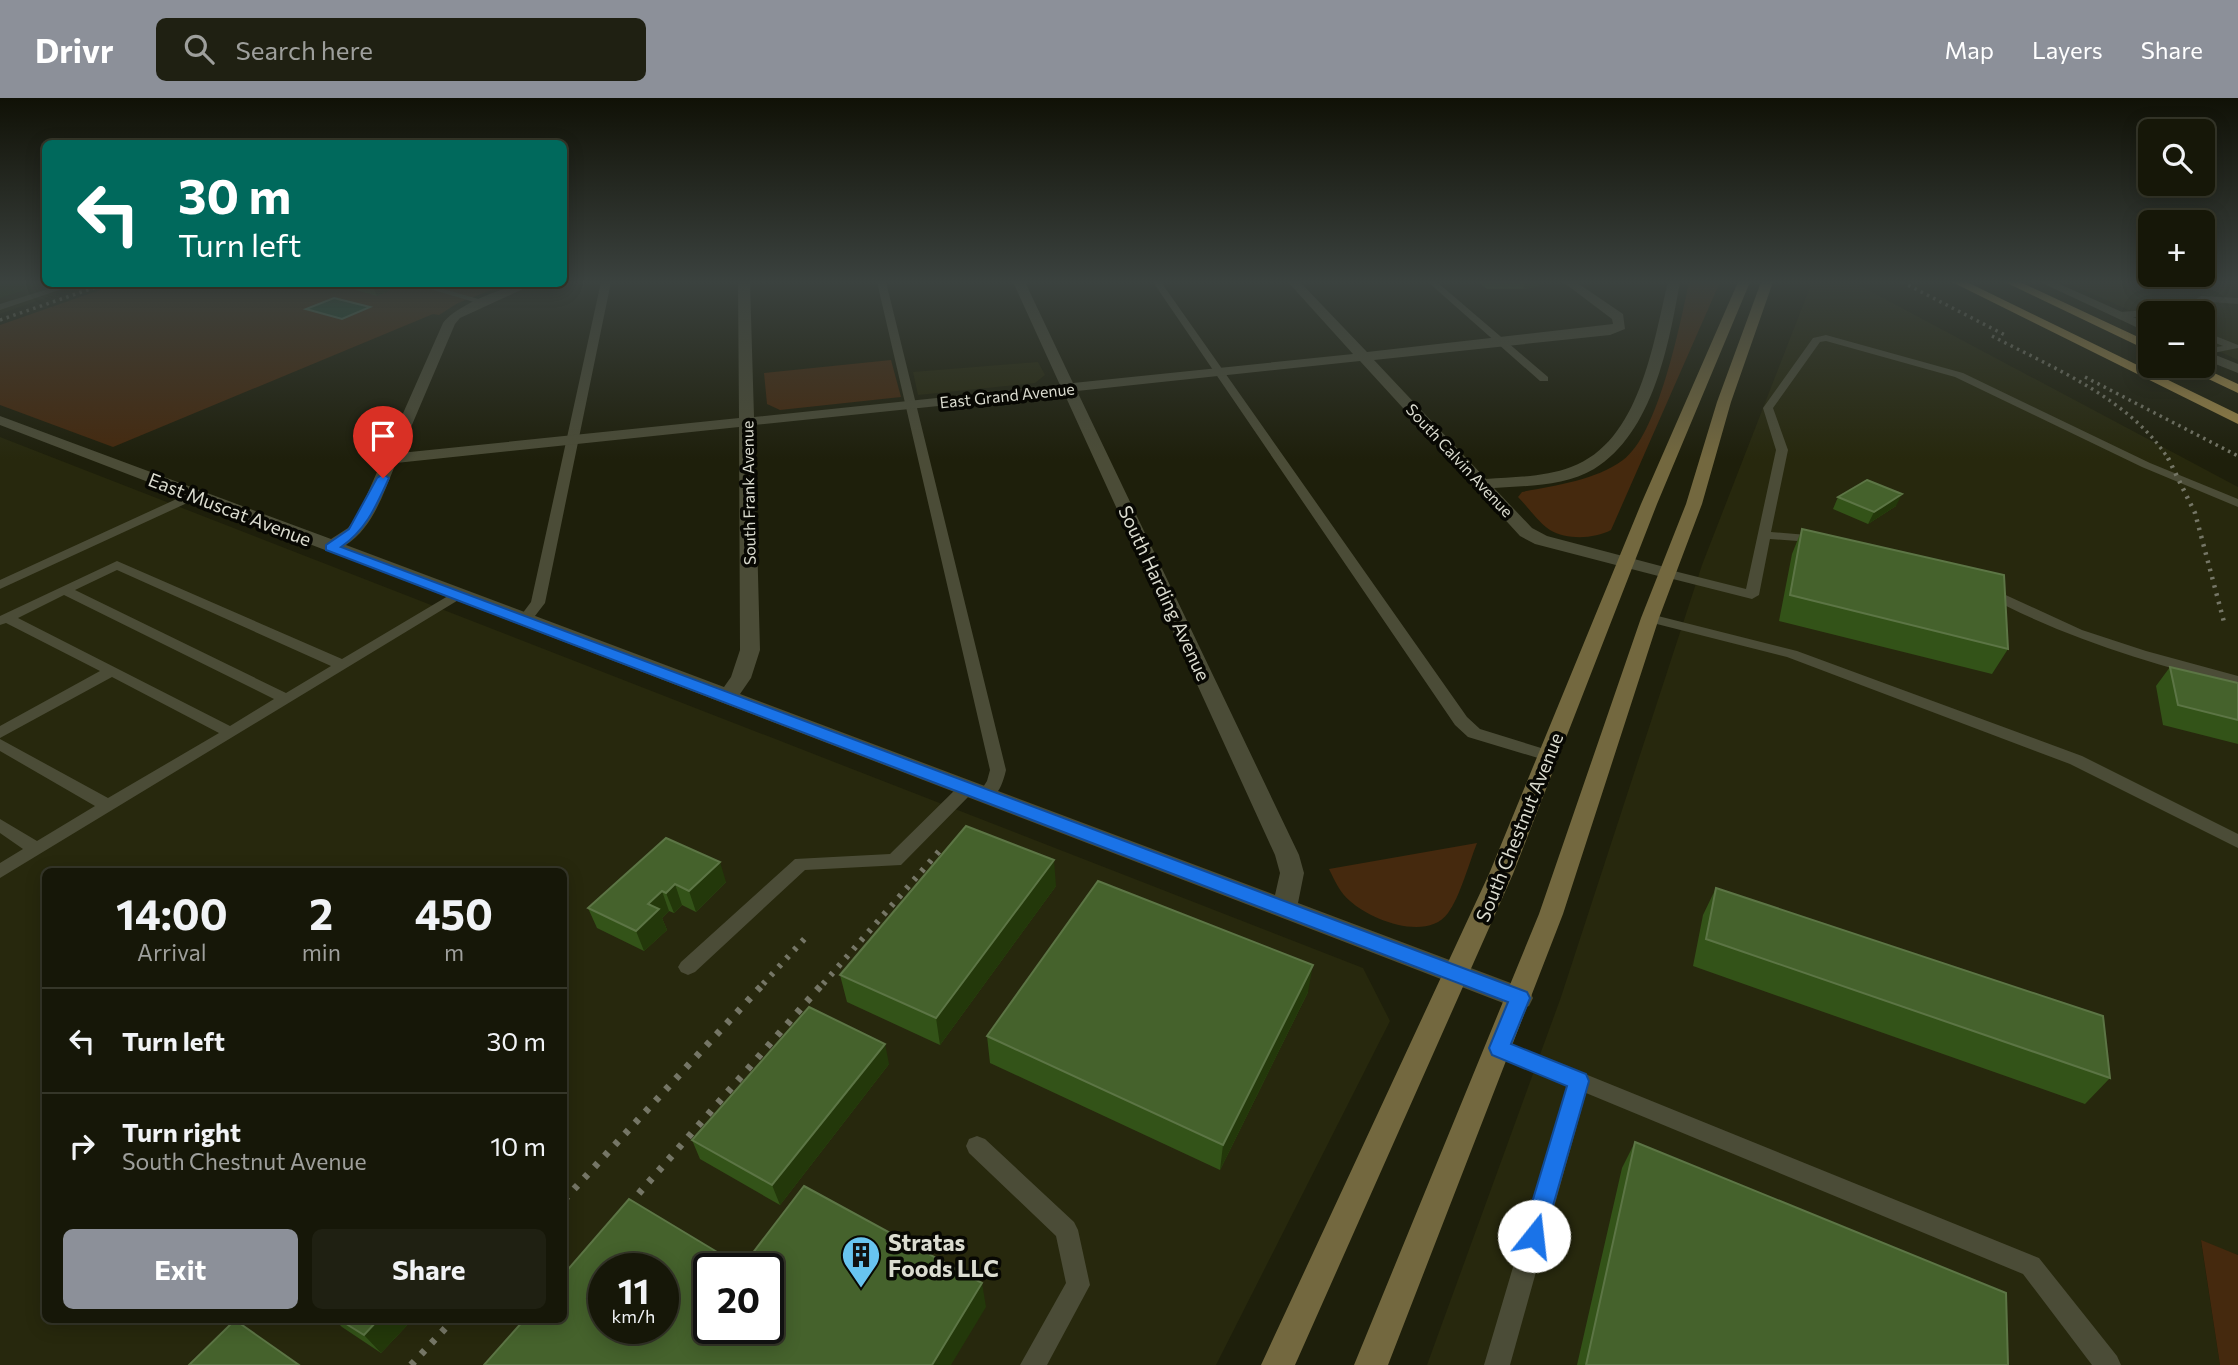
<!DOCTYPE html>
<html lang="en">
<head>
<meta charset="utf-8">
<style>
  body { margin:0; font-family:Commissioner,sans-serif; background:#1f2012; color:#f1f3f6; height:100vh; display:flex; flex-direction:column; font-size:26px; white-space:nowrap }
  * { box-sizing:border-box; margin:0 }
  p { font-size:23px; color:#9e9f9c }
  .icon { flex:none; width:38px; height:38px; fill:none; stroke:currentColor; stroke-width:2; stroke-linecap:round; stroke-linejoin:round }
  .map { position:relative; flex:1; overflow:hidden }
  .drawer { position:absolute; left:42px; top:770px; width:525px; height:455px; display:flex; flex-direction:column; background:#161708; border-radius:10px; box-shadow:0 4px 18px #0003,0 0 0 2px #353629 }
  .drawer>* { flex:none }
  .top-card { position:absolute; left:42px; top:42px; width:525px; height:147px; border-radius:10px; box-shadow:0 4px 18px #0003,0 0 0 2px #353629; background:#00695c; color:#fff; overflow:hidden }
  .buttons { position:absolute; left:2138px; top:21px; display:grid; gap:14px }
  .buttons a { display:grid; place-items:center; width:77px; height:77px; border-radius:10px; background:#161708; box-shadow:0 4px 18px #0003,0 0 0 2px #353629; font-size:35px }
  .speed { position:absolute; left:588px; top:1155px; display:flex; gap:14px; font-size:35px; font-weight:700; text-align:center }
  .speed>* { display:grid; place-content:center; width:91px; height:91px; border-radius:50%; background:#161708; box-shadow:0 4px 18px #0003,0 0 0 2px #353629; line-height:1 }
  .speed small { font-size:18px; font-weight:400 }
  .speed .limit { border:4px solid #111; border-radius:10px; background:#fff; color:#111 }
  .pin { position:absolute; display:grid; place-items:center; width:60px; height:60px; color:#fff; margin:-72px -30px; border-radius:50% 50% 50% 0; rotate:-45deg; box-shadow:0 0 7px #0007 }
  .pin .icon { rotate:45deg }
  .me { position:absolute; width:77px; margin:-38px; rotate:16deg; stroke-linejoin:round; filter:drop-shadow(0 0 5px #0008) }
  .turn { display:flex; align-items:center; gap:24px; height:147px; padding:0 21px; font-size:32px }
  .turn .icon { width:91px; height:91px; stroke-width:2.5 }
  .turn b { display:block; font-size:49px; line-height:60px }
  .eta { display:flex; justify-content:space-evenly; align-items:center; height:119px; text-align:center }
  .eta b { font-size:42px; font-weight:700; line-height:49px }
  .primary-button { display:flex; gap:14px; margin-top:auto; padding:14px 21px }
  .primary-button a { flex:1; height:80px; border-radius:10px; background:#8c9099; color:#fff; font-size:28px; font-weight:700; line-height:80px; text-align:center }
  .primary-button a+a { background:#1f2012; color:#f1f3f6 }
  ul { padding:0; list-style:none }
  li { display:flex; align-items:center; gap:21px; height:105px; padding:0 21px; border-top:2px solid #353629 }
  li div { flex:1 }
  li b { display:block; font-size:26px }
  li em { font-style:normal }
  header { display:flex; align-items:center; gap:42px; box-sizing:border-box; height:98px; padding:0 35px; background:#8c9099; color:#fff }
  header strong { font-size:33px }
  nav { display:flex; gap:38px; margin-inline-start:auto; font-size:24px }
  .search { width:490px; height:63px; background:#1f2012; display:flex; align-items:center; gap:18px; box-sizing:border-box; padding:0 24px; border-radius:10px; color:#9e9f9c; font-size:26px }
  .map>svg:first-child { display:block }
  .built { fill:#27280d; fill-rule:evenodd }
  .green { fill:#45290e }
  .water { fill:#134f33; stroke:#4f7962; stroke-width:2 }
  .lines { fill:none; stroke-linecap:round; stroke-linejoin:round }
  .lane { fill:#4b4c37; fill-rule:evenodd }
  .street { fill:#4b4c37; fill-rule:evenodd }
  .secondary { fill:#73683f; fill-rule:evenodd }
  .primary { fill:#9a8447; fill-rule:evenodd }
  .rail-far3 { stroke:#757666; stroke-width:3.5; stroke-dasharray:2.5 4.5; stroke-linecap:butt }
  .rail-far2 { stroke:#757666; stroke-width:4.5; stroke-dasharray:2.5 6; stroke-linecap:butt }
  .rail-far1 { stroke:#757666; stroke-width:6; stroke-dasharray:3.5 8; stroke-linecap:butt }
  .rail { stroke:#757666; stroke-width:7; stroke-dasharray:5 10; stroke-linecap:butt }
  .wall { fill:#335318 }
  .shaded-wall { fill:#23380a }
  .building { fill:#45622c; stroke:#5c7545; stroke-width:2; fill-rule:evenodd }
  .route { fill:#1a73e8; stroke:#114b97; stroke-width:2 }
  .labels { text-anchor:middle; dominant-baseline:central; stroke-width:7; stroke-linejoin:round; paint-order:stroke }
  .far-street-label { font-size:16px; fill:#dbdcd0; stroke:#080803 }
  .street-label { font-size:19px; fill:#dbdcd0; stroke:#080803 }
  .near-poi-label { font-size:23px; font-weight:bold; fill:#dbdcd0; stroke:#080803; text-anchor:start }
</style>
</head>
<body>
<header>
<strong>Drivr</strong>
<div class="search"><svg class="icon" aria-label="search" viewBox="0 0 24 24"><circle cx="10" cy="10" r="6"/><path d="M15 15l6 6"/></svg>Search here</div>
<nav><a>Map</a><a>Layers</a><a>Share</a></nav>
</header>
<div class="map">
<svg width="2238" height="1267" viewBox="0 0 2238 1267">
  <rect width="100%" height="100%" fill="#1e1f0b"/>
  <path class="built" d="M0 184H45L84 186 0 216Z
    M1812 184H1853L2238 389V1157L2201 1143 2220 1267H1427L1561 899 1702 467Z
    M2066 184H2238V262L2203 246V215H2151V222Z
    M1038 264 1045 277 1035 285 918 297 913 274Z
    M0 339 1363 870 1390 923 1216 1267H0ZM46 774H564V1222H46ZM604 1171H663V1230H604ZM709 1171H768V1230H709Z"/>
  <path class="green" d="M1689 184H1720L1611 432C1594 441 1567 442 1550 432 1539 425 1528 409 1518 399L1522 394C1556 387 1594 383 1623 362 1658 337 1680 227 1689 184Z
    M117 186H506L458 205 439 217 433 216 113 349 0 307V227Z
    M891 262 901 299 780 312 767 306 764 275Z
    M1477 745C1469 765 1460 799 1448 815 1427 844 1371 822 1350 803 1340 795 1335 783 1329 771Z
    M2201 1142 2238 1157V1267H2220Z"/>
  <path class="water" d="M334 200 370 209 342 221 306 211Z"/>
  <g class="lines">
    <path class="lane" d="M601 184H611L545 505 528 527 523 528 516 524 531 504Z
      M877 184H886L1006 672C1003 685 997 705 980 701L978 697 987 683 990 672Z
      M1153 184H1161L1467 619 1480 631 1554 654 1556 658 1554 662 1548 663 1468 639 1455 627Z
      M1428 184H1437L1548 279V283H1540Z
      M1668 184H1679L1674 187Z
      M64 186 74 187 0 212V206Z
      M413 186H426L489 204 484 207Z
      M2201 198 2238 200V206L2198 203 2196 201Z
      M2177 201 2182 204 2180 206 2162 215H2151V218L2119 220 2114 217 2119 214 2151 212Z
      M2203 233 2238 247V250L2203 257V251L2223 248 2203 240Z
      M1826 237 1963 275 2150 365 2238 401V409L2142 369 1955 279 1826 243 1820 244 1773 310 1788 352 1771 434 1819 438 1824 439V445L1770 441 1759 497 1752 501 1661 478 1659 475 1666 471 1746 491 1776 352 1763 310 1813 240Z
      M194 393 200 397 198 400 0 491V482Z
      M117 463 342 561 453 495H463L465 498 0 780V765L23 751 0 735V721L37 743 95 708 0 653V641L108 700 219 635 112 579 0 640V628L100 573 6 525 0 527V518ZM117 472 331 568 286 595 75 492ZM64 497 274 601 230 628 18 520Z
      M1986 488 2082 532 2146 553 2238 578V588C2149 565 2062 539 1981 495L1979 492 1981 489Z
      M1650 516 1797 553 2082 658 2238 736V750L2070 666 1787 559 1645 523 1643 520Z
      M967 684 975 690 973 694 901 767 805 772 695 874 688 877 681 874 678 869 681 864 795 761 890 756 961 686Z
      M1499 941 2039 1160 2117 1258 2121 1267H2092L2023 1176 1586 995 1510 1267H1484L1567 987 1492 956 1489 950 1492 944Z
      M977 1038 985 1041 1074 1124 1078 1132 1090 1187 1047 1267H1020L1066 1185 1056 1138 969 1055 966 1048 969 1041Z"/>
    <path class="street" d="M738 184H750L754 319 1060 287 1013 184H1025L1073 285 1353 256 1288 184H1300L1367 254 1613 226 1612 221 1563 184H1576L1623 216 1625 231 1610 237 1374 262 1486 381C1514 379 1545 379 1571 369 1640 344 1653 245 1668 184H1680C1669 246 1653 335 1594 371 1566 388 1526 388 1494 390L1532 430 1547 438 1672 471 1675 475 1672 479 1666 480 1535 446 1520 438 1360 263 1077 293 1299 757 1304 775 1298 805 1529 892 1533 900 1529 908 1520 911 1511 908 0 327V318L331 441 348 430 358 417 443 225C456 207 512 184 534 186L460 220 455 226 400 355 739 320ZM1064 295 1275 757 1280 775 1275 797 740 596 751 580 760 552 754 327ZM739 329 740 552 731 579 724 589 346 447C374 428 383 396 396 365Z
      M2040 184H2055L2151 227V236Z
      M2203 252 2238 266V275L2203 261Z"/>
    <path class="secondary" d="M1738 184H1750L1657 406 1513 776 1295 1267H1261L1489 776 1641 406Z
      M1761 184H1773L1731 304 1702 406 1659 520 1563 816 1388 1267H1354L1539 816 1641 520 1686 406 1717 304Z"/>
    <path class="primary" d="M1952 184H1967L2238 316V326Z
      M2005 184H2020L2151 245V254Z
      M2181 268H2199L2238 286V295Z"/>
    <path class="rail-far3" d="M1902 184 2005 237
      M0 222 105 186
      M1992 238C2053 270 2131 301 2169 362
      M2085 279 2238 358"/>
    <path class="rail-far2" d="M2168 360 2195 415 2224 524"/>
    <path class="rail-far1" d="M763 886 808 837
      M823 886 941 751"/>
    <path class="rail" d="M564 1102 765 884
      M619 1118 824 884
      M411 1267 453 1222"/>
  </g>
  <path class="wall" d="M1478 184H1540L1538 189 1523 191H1487Z
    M347 186H393L395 190 377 198 349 190Z
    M1838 399 1896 408 1868 426 1833 411Z
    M1802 431 2008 551 1992 576 1779 523 1792 456Z
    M2170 569 2238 585V646L2163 627 2156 588Z
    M666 740 726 784 696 814 682 807 674 815 669 813 662 820 667 832 644 853 597 830 588 810Z
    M1056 788 940 947 847 904 840 877Z
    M1716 790 2110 980 2085 1006 1693 868 1703 817Z
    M1308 894 1220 1072 990 965 987 938Z
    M889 966 780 1107 700 1061 692 1042Z
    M1635 1044 2008 1267H1577L1622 1070Z
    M335 1222H412L381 1255 342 1229Z"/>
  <path class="shaded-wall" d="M0 184H46V185L0 200Z
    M1525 184H1540L1538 189 1523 191Z
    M377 186H393L395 190 377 198 372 187Z
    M1902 396 1896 408 1868 426 1874 414Z
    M1054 762 1056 788 940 947 936 920Z
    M720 764 726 784 696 814 689 793Z
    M675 786 682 807 674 815 666 795Z
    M662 793 669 813 662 820 667 832 644 853 636 833 648 806Z
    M1313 867 1308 894 1220 1072 1223 1047Z
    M885 946 889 966 780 1107 772 1087Z
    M982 1185 986 1209 951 1267H932Z
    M378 1222H412L381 1255 364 1237Z"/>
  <path class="building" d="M1867 382 1902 396 1874 414 1838 399Z
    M1802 431 2004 477 2008 551 1790 497Z
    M2170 569 2238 585V622L2178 607Z
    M966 728 1054 762 936 920 840 877Z
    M666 740 720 764 689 793 675 786 666 795 662 793 648 806 659 811 636 833 588 810Z
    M1098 783 1313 867 1223 1047 987 938Z
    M1716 790 2103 918 2110 980 1706 841Z
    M809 909 885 946 772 1087 692 1042Z
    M1635 1044 2006 1195 2008 1267H1586Z
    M804 1088 982 1185 932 1267H484L524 1222H564V1176L629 1101 742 1169ZM604 1171H663V1230H604ZM709 1171H768V1230H709Z
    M235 1222 299 1267H189Z
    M340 1222H378L364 1237Z"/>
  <linearGradient id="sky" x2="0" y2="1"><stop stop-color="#101106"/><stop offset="0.51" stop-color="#3b423f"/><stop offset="1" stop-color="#3b423f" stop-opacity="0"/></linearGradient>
  <rect width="2238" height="361" fill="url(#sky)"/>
  <path class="route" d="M383 376 389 380C376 408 367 431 341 449L1527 894 1530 900 1511 946 1586 976 1589 983 1542 1146 1534 1149 1526 1146 1522 1138 1567 988 1492 957 1489 950 1508 904 326 452V447L349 431 377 380Z"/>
  <defs>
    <g id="building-pin" transform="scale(2.0125)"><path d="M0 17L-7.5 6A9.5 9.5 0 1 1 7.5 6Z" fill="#68c4f0" stroke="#080803"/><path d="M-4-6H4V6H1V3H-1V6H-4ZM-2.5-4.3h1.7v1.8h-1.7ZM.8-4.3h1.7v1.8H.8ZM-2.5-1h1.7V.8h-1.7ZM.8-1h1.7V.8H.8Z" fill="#111"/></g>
  </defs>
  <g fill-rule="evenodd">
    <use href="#building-pin" x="861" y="1157"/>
  </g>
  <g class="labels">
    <g class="far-street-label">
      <text transform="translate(1007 297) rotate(-6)">East Grand Avenue</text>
      <text transform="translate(1460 362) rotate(47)">South Calvin Avenue</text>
      <text transform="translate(748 395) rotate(-91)">South Frank Avenue</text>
    </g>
    <g class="street-label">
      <text transform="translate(230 411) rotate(21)">East Muscat Avenue</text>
      <text transform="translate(1165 495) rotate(65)">South Harding Avenue</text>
      <text transform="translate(1519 729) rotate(-68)">South Chestnut Avenue</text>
    </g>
    <g class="near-poi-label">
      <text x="888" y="1144">Stratas<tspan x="888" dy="26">Foods LLC</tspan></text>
    </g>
  </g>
</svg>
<div class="buttons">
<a><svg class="icon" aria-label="search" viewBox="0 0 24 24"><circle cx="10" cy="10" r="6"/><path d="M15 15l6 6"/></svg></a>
<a>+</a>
<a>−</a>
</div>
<div class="speed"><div>11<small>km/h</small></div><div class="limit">20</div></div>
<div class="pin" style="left:383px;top:380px;background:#d93025"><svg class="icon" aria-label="arrive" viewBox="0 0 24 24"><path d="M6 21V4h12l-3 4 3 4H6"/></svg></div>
<svg class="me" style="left:1534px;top:1138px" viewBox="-20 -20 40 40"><circle r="19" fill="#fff"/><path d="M0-13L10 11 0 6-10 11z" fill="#1a73e8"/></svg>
<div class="top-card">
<div class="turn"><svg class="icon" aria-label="left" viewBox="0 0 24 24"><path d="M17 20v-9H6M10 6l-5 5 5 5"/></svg><div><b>30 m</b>Turn left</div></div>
</div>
<section class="drawer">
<div class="eta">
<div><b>14:00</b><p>Arrival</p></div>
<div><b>2</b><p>min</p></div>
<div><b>450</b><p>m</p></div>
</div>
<ul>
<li><svg class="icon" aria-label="left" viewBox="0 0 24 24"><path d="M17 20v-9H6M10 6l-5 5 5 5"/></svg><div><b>Turn left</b></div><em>30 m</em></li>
<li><svg class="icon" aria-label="right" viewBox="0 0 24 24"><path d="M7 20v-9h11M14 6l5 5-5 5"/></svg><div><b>Turn right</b><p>South Chestnut Avenue</p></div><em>10 m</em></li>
</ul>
<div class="primary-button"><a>Exit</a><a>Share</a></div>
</section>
</div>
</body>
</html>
